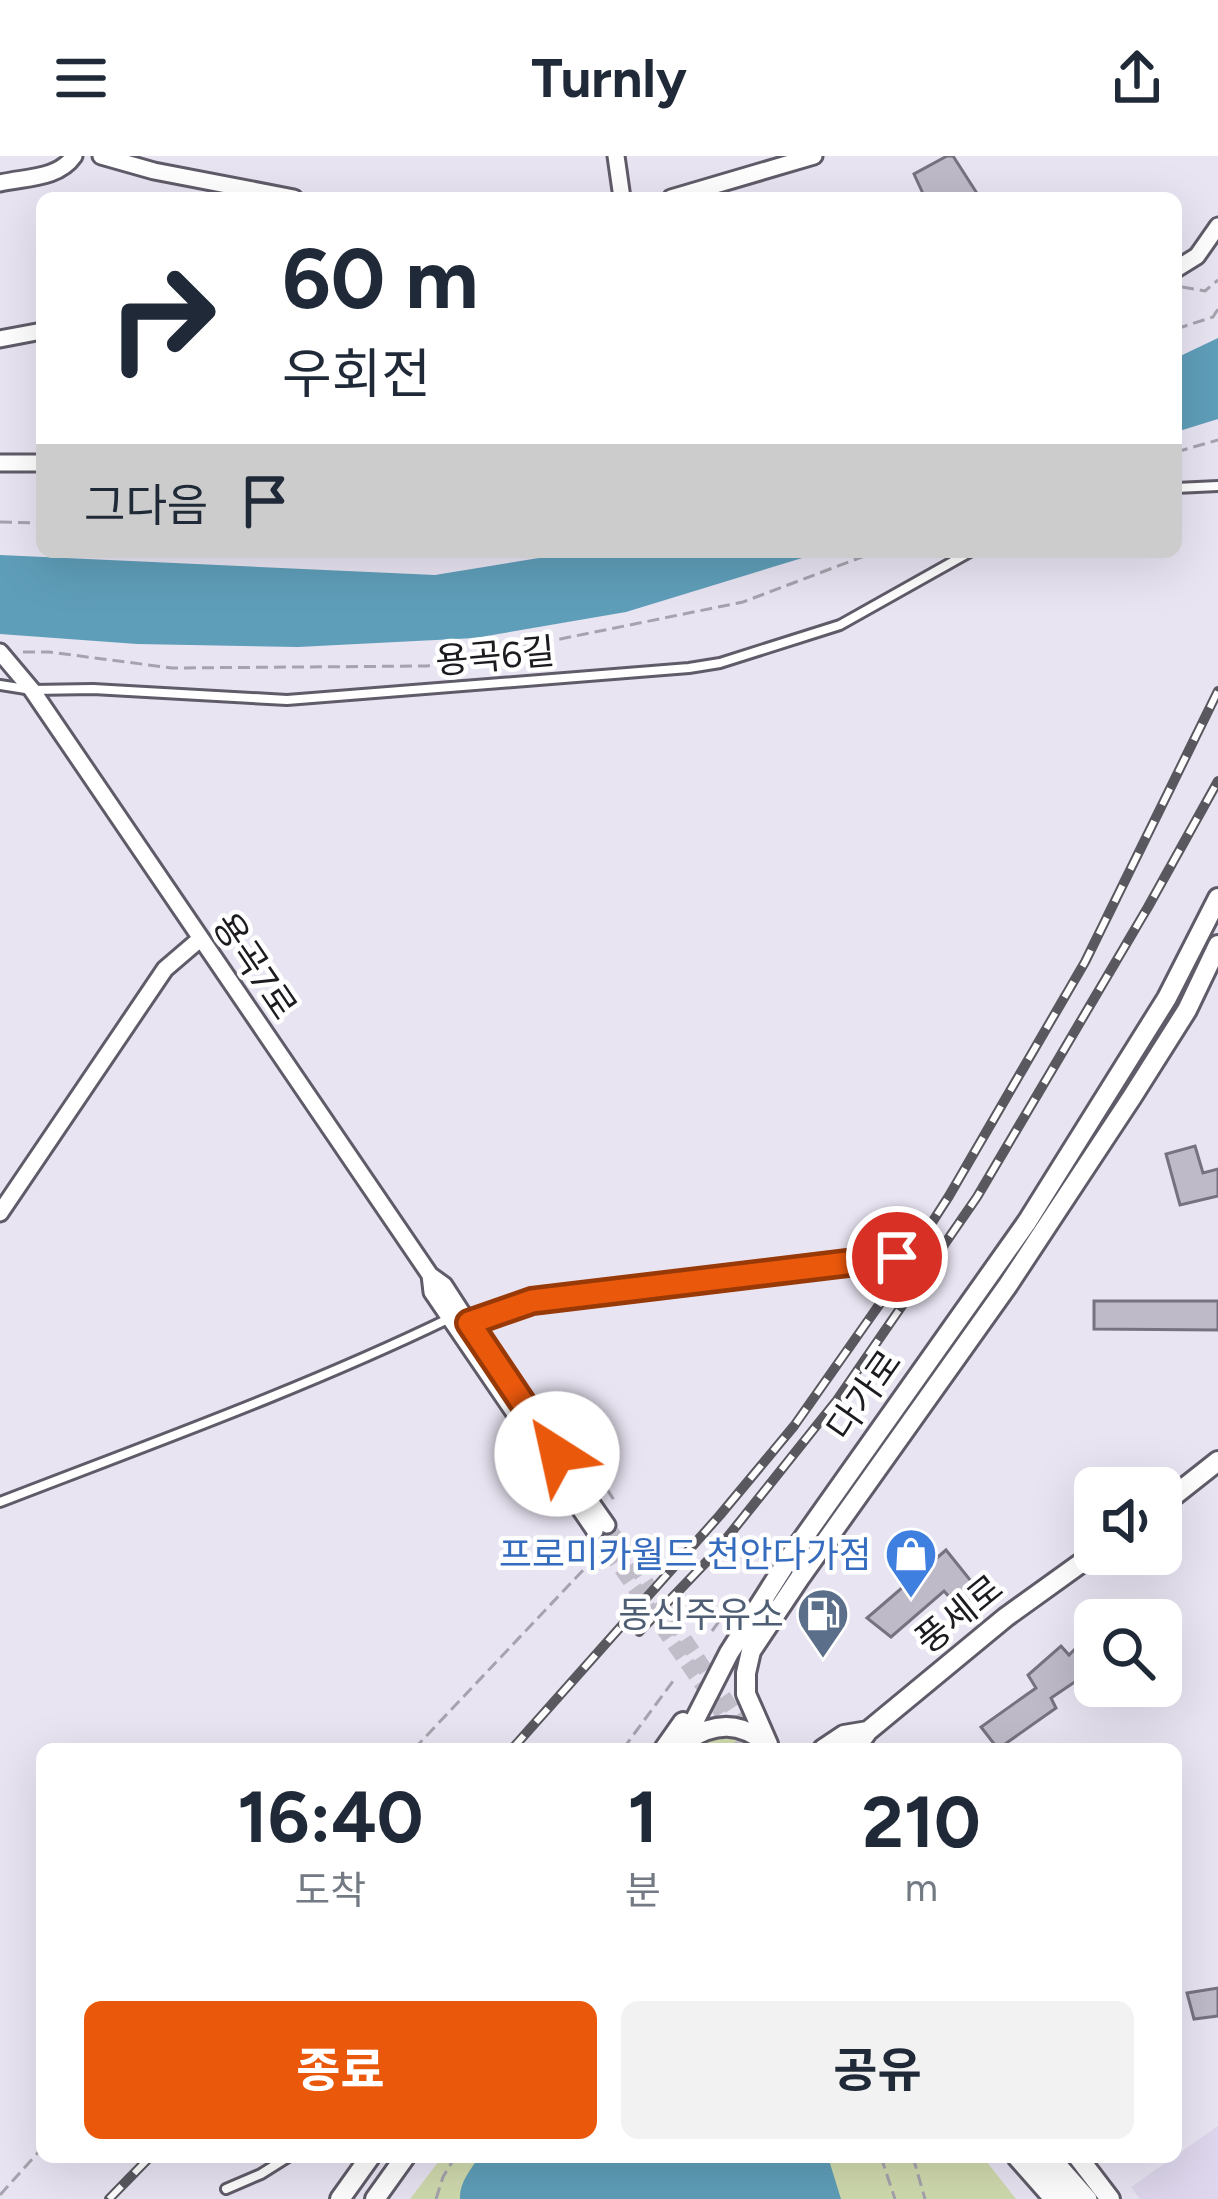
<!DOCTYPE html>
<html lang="ko">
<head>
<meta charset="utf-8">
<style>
  body { margin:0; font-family:Figtree,"Noto Sans KR",sans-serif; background:#f2f2f3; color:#1f2937; height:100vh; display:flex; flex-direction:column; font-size:45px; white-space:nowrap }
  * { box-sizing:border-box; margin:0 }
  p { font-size:39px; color:#747a83 }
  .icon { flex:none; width:66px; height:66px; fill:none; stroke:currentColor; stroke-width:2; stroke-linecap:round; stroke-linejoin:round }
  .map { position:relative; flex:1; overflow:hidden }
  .sheet { position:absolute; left:36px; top:1587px; width:1146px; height:420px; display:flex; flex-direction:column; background:#fff; border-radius:18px; box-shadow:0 12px 48px #0002 }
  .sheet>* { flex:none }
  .guide { position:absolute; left:36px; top:36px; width:1146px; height:366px; border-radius:18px; box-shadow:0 12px 48px #0002; background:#fff; color:#1f2937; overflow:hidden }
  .controls { position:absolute; left:1074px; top:1311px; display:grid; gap:24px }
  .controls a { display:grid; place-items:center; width:108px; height:108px; border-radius:18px; background:#fff; box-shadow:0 12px 48px #0002; font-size:60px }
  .pin { position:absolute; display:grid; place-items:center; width:102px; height:102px; color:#fff; margin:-51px; border:6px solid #fff; border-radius:50%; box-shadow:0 3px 12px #0007 }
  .me { position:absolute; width:132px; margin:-66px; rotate:325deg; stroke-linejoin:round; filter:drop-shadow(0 0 9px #0008) }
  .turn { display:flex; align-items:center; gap:42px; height:252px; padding:0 48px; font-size:54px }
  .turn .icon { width:156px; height:156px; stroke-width:2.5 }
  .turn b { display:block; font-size:84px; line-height:102px }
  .then { display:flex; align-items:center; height:114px; padding:0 48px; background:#0003; gap:24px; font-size:45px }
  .eta { display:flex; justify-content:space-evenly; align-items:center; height:204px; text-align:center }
  .eta b { font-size:72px; font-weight:700; line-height:84px }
  .cta { display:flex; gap:24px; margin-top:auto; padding:24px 48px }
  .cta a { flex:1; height:138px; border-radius:18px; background:#ea580c; color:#fff; font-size:48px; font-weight:700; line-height:138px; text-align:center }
  .cta a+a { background:#f2f2f3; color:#1f2937 }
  header { display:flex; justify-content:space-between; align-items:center; height:156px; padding:0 48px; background:#fff; font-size:54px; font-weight:700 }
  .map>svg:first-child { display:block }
  .built { fill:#ddd6ec }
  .green { fill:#d0daae }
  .water { fill:#5f9eb9 }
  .building { fill:#bfbac8; stroke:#76727f; stroke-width:3 }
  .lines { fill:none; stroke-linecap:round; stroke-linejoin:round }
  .minor-tunnel { stroke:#c0bcc8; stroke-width:15; stroke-dasharray:15 8; stroke-linecap:butt }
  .service-casing { stroke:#605b68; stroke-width:14 }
  .minor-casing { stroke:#605b68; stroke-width:21 }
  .tertiary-casing { stroke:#605b68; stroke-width:24 }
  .path { stroke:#a7a3ae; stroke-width:3; stroke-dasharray:12 6; stroke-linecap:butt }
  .service { stroke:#fff; stroke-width:8 }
  .minor { stroke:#fff; stroke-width:15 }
  .tertiary { stroke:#fff; stroke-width:18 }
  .rail-casing { stroke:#5a585f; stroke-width:10 }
  .rail { stroke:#fff; stroke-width:6; stroke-dasharray:18; stroke-linecap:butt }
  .route-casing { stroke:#983908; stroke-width:30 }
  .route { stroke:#ea580c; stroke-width:21 }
  .labels { text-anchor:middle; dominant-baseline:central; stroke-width:9; stroke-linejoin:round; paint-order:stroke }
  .street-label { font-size:36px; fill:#1d1b20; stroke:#fff }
  .shop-label { font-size:36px; fill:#366cbe; stroke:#fff; text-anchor:end }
  .service-label { font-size:36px; fill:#4e5e75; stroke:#fff; text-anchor:end }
</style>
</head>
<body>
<header><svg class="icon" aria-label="menu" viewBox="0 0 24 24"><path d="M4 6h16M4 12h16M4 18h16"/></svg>Turnly<svg class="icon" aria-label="share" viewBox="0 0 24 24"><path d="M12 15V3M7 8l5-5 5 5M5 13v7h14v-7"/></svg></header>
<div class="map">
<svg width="1218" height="2043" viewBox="0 0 1218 2043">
  <rect width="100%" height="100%" fill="#e9e4f2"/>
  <path class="built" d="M1218 1970V2043H1140L1131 2031Z"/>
  <path class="green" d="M720 1577 744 1581 761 1593H691L702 1584Z
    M442 2001H983L1016 2043H410Z"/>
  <path class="water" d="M1218 182V263L1176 276V202Z
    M576 396H822L626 456 475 482 298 491 137 488 0 478V399L435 419Z
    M479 2001H828L841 2043H460C459 2027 471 2013 479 2001Z"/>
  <path class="building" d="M947 0H953L980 42H925L914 18Z
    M1195 990 1203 1017 1218 1013V1040L1180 1049 1166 998Z
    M1094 1145H1218V1174L1094 1173Z
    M946 1394 979 1435 959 1452 944 1435 891 1481 867 1462Z
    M1061 1490 1069 1499 1074 1494 1091 1515 1051 1542 1056 1552 998 1593 981 1571 1036 1532 1028 1519Z
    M1218 1832V1860L1194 1863 1187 1837Z"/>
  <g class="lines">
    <path class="minor-tunnel" d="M607 1369 751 1581
      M595 1375 747 1593"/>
    <g class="service-casing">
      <path id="service" d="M1176 332 1218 330
        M0 529 32 534 93 533 287 544 689 512 720 507 840 469 970 396
        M470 1167 532 1145 897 1101
        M0 1346C150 1288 303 1233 448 1163
        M226 2033 261 2018 288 2001"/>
    </g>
    <g class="minor-casing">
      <path id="minor" d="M101 0 154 15 294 42
        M616 0 622 42
        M0 27C26 21 58 23 74 0
        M671 42 814 0
        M1176 113 1197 100 1218 70
        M0 183 42 175
        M0 307H42
        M0 496 32 534 430 1119 444 1129 508 1228 607 1369
        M0 1057 165 813 200 783
        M430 1119 432 1136 595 1375
        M1035 2001 1072 2043
        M1052 2001 1089 2043"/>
    </g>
    <g class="tertiary-casing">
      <path id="tertiary" d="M1161 1350 1218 1305
        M688 1584C715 1566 740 1566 766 1587
        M768 1588 746 1538V1517L751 1495 799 1423 1008 1129 1132 941 1187 854 1218 789
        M664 1593 683 1566
        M680 1593 729 1497 790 1401 1027 1066 1167 842 1218 742
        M823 1593 844 1579 868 1575
        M855 1593 868 1575 1006 1461 1095 1397
        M1017 2001 1054 2043
        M1078 2001 1110 2043
        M340 2043 370 2001
        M375 2043 405 2001"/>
    </g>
    <path class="path" d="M1182 131 1205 135 1218 124
      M1176 173 1213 161 1218 153
      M1176 296 1218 284
      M0 366 42 367
      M23 496H49L172 512 427 510 743 446 875 396
      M597 1318 616 1347
      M712 1475 738 1439
      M414 1593 604 1392
      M623 1593 676 1521
      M881 2001 895 2043
      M913 2001 925 2043
      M0 2039 42 1992
      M436 2043 443 2021 455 2001"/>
    <use href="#service" class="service"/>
    <use href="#minor" class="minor"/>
    <use href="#tertiary" class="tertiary"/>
    <g class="rail-casing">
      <path id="rail" d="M639 1476 714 1398 837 1244 977 1041 1148 751 1218 625
        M512 1593 720 1359 794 1270 879 1149 949 1040 1085 806 1218 535
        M109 2043 150 2001"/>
    </g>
    <use href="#rail" class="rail"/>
  </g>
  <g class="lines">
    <g class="route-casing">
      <path id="route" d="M557 1298 469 1167 532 1145 897 1101"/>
    </g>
    <use href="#route" class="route"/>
  </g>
  <defs>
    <g id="shop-pin" transform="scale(2.7)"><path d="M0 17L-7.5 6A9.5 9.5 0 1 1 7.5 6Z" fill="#3f7fe0" stroke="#fff"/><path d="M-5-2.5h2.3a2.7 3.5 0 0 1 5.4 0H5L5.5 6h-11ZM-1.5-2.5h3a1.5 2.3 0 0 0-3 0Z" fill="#fff"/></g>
    <g id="fuel-pin" transform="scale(2.7)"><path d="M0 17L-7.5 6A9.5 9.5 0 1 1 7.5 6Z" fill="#5c6f8a" stroke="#fff"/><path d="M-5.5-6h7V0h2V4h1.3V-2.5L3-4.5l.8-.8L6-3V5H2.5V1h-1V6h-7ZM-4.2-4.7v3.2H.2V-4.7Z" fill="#fff"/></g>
  </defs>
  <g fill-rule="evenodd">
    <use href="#shop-pin" x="911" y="1398"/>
    <use href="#fuel-pin" x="823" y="1458"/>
  </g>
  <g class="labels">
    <g class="street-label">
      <text transform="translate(495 500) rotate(-5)">용곡6길</text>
      <text transform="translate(255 810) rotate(56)">용곡7로</text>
      <text transform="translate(864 1239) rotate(-55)">다가로</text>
      <text transform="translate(959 1458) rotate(-39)">풍세로</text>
    </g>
    <g class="shop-label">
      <text x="872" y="1398">프로미카월드 천안다가점</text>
    </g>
    <g class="service-label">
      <text x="784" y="1458">동신주유소</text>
    </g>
  </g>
</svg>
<div class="controls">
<a><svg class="icon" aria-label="sound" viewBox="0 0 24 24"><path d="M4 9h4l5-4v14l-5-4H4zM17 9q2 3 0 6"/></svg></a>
<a><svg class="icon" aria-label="search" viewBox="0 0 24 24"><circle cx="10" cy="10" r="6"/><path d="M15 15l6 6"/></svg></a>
</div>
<div class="pin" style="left:897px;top:1101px;background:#d93025"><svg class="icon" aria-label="arrive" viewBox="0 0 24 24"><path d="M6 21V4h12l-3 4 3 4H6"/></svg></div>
<svg class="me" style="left:557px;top:1298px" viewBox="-20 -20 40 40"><circle r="19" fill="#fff"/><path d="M0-13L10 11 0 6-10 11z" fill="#ea580c"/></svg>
<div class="guide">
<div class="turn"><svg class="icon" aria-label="right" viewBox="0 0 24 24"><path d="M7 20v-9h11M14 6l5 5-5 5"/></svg><div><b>60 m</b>우회전</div></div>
<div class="then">그다음<svg class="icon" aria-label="arrive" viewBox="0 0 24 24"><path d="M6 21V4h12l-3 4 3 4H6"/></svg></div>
</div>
<section class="sheet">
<div class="eta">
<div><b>16:40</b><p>도착</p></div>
<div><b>1</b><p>분</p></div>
<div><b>210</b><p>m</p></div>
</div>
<div class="cta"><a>종료</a><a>공유</a></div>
</section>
</div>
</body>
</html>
